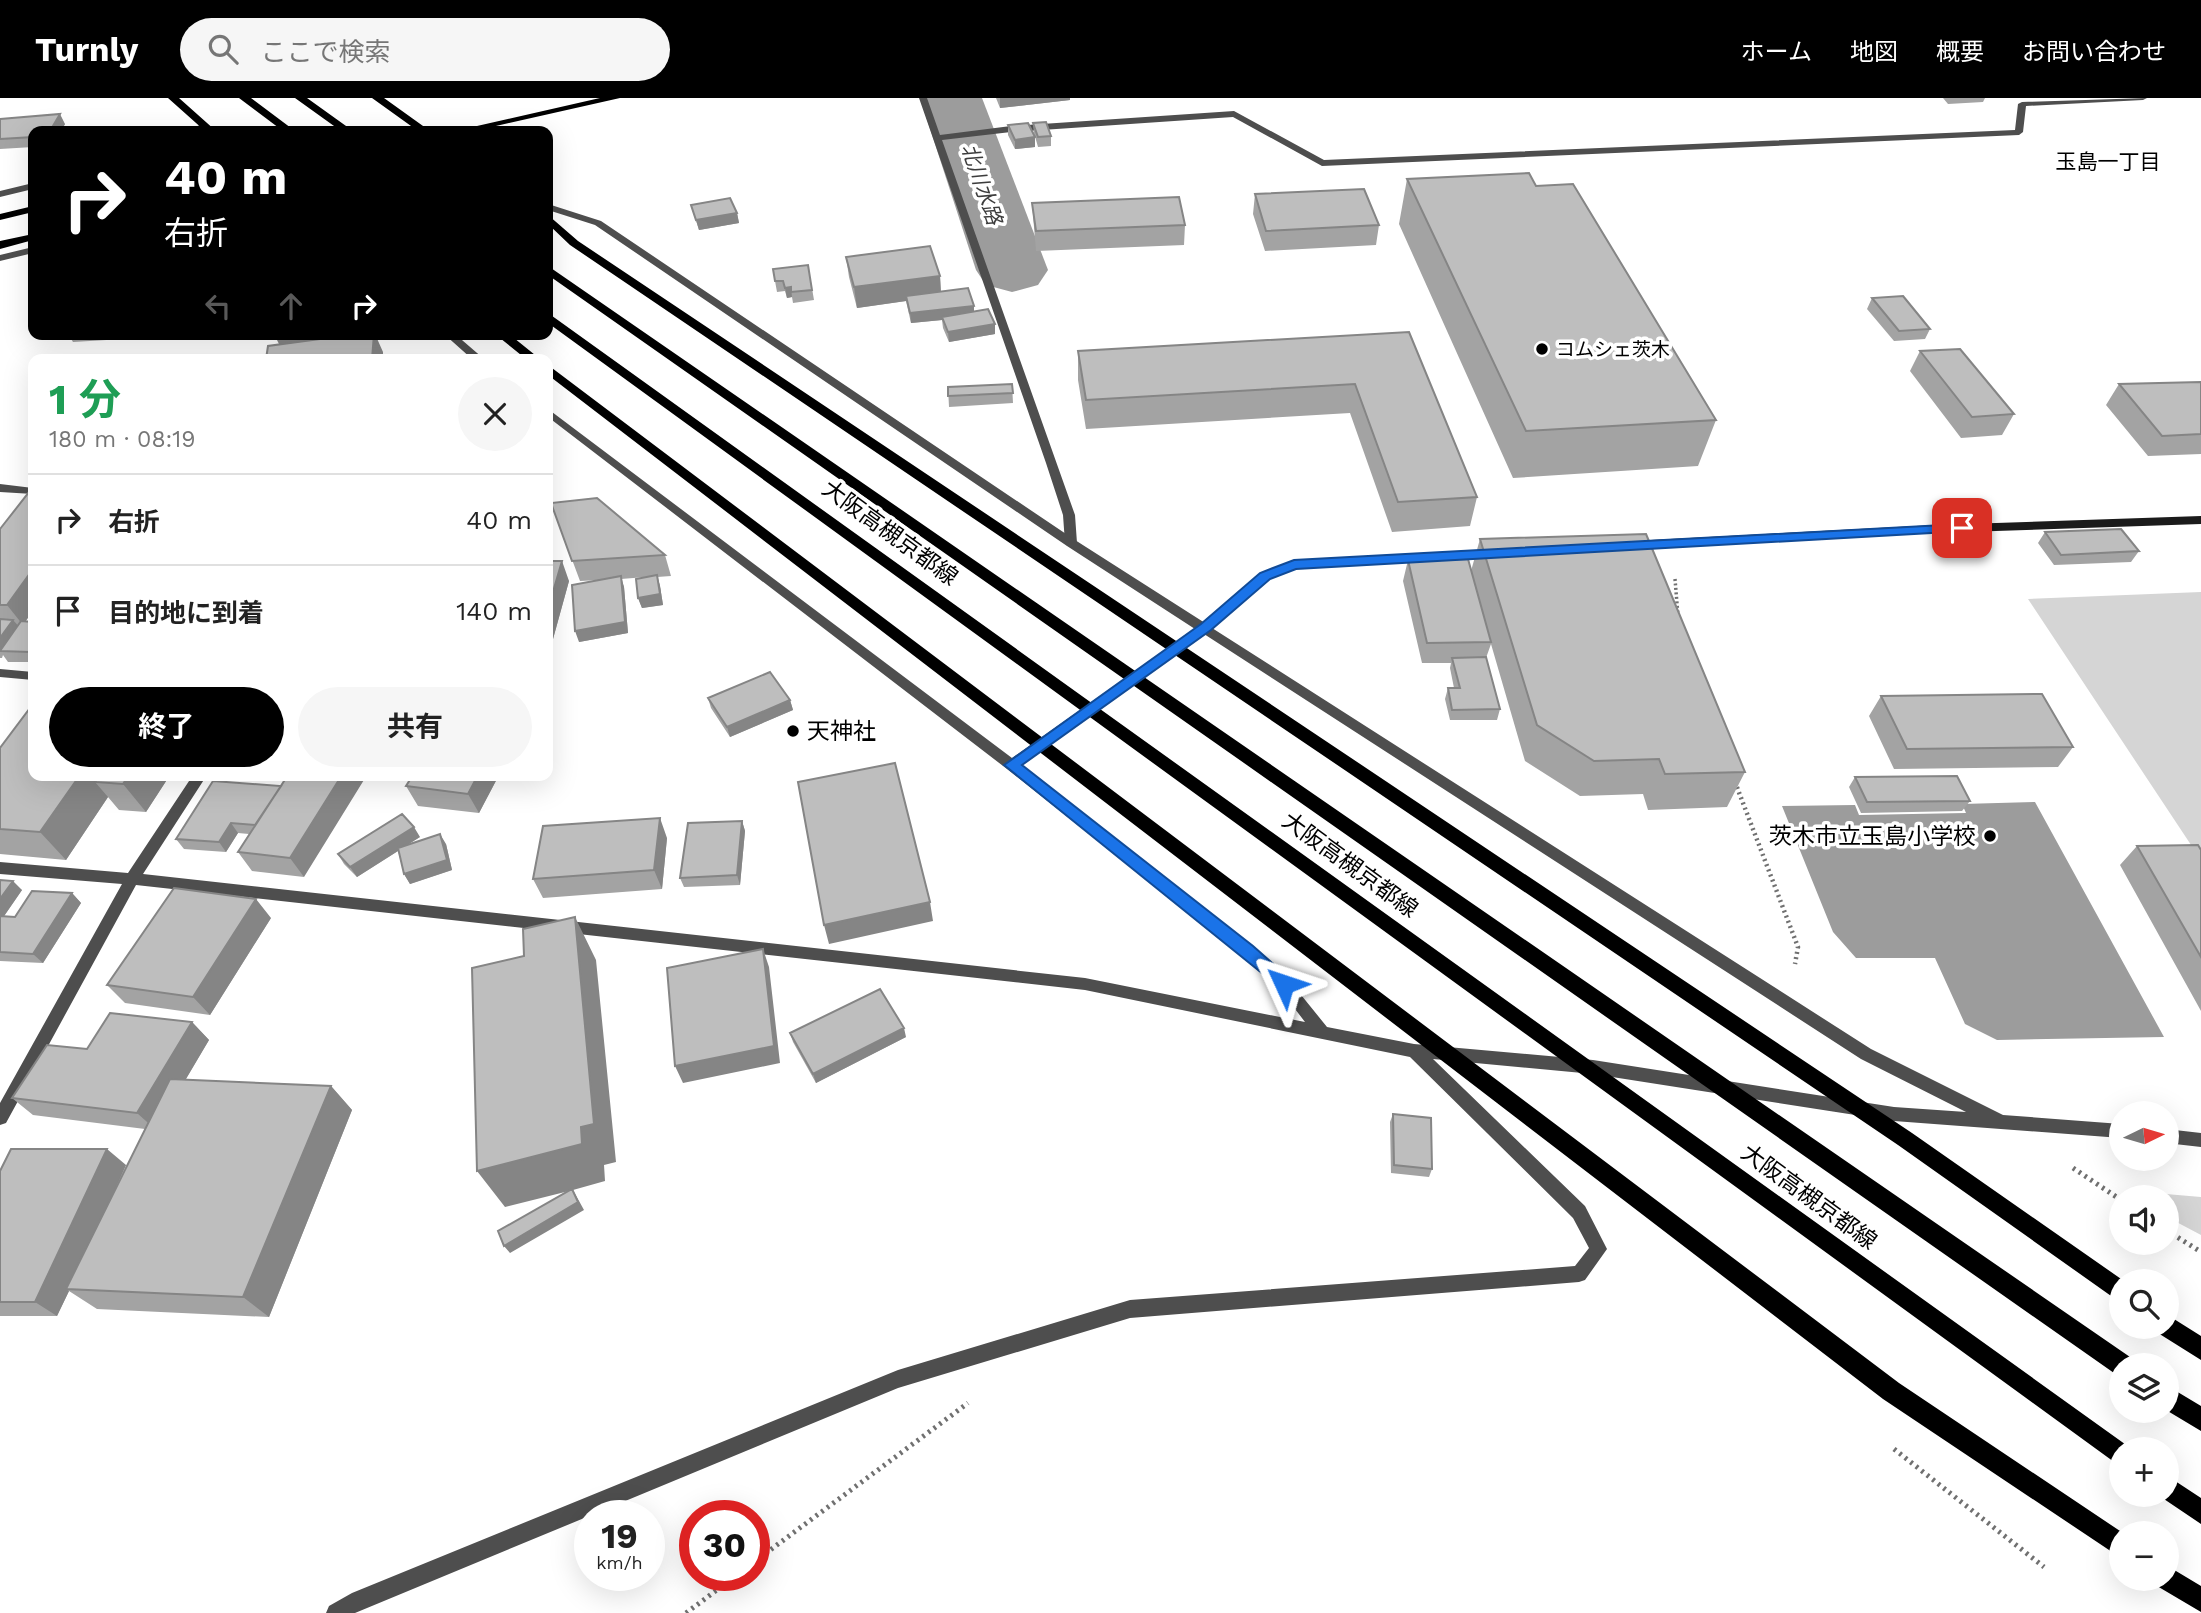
<!DOCTYPE html>
<html lang="ja">
<head>
<meta charset="utf-8">
<style>
  body { margin:0; font-family:"Work Sans","Noto Sans JP",sans-serif; background:#f6f6f6; color:#222; height:100vh; display:flex; flex-direction:column; font-size:26px; white-space:nowrap }
  * { box-sizing:border-box; margin:0 }
  p { font-size:23px; color:#767676 }
  .icon { flex:none; width:38px; height:38px; fill:none; stroke:currentColor; stroke-width:2; stroke-linecap:round; stroke-linejoin:round }
  .map { position:relative; flex:1; overflow:hidden }
  .details { position:absolute; left:28px; top:256px; width:525px; height:427px; display:flex; flex-direction:column; background:#fff; border-radius:14px; box-shadow:0 7px 28px #0002 }
  .details>* { flex:none }
  .top-card { position:absolute; left:28px; top:28px; width:525px; height:214px; border-radius:14px; box-shadow:0 7px 28px #0002; background:#000; color:#fff; overflow:hidden }
  .needle { width:46px; rotate:85deg }
  .controls { position:absolute; left:2109px; top:1003px; display:grid; gap:14px }
  .controls a { display:grid; place-items:center; width:70px; height:70px; border-radius:50%; background:#fff; box-shadow:0 7px 28px #0002; font-size:35px }
  .speed { position:absolute; left:574px; top:1402px; display:flex; gap:14px; font-size:35px; font-weight:700; text-align:center }
  .speed>* { display:grid; place-content:center; width:91px; height:91px; border-radius:50%; background:#fff; box-shadow:0 7px 28px #0002; line-height:1 }
  .speed small { font-size:18px; font-weight:400 }
  .speed .limit { border:10px solid #d22; background:#fff; color:#111 }
  .pin { position:absolute; display:grid; place-items:center; width:60px; height:60px; color:#fff; margin:-30px; border-radius:14px; box-shadow:0 4px 10px #0006 }
  .me { position:absolute; width:77px; margin:-38px; rotate:312deg; stroke-linejoin:round; filter:drop-shadow(0 0 5px #0008) }
  .turn { display:flex; align-items:center; gap:24px; height:147px; padding:0 21px; font-size:32px }
  .turn .icon { width:91px; height:91px; stroke-width:2.5 }
  .turn b { display:block; font-size:49px; line-height:60px }
  .lanes { display:flex; align-items:center; height:66px; padding:0 21px; background:#0003; justify-content:center; gap:35px; direction:ltr }
  .lanes .off { opacity:.35 }
  .round { display:grid; place-items:center; flex:none; width:74px; height:74px; border-radius:37px; background:#f6f6f6 }
  .overview { display:flex; align-items:center; justify-content:space-between; height:119px; padding:0 21px }
  h1 { font-size:42px; font-weight:700; line-height:52px; color:#1e9e55 }
  .primary-button { display:flex; gap:14px; margin-top:auto; padding:14px 21px }
  .primary-button a { flex:1; height:80px; border-radius:42px; background:#000; color:#fff; font-size:28px; font-weight:700; line-height:80px; text-align:center }
  .primary-button a+a { background:#f6f6f6; color:#222 }
  ul { padding:0; list-style:none }
  li { display:flex; align-items:center; gap:21px; height:91px; padding:0 21px; border-top:2px solid #e0e0e0 }
  li div { flex:1 }
  li b { display:block; font-size:26px }
  li em { font-style:normal }
  header { display:flex; align-items:center; gap:42px; box-sizing:border-box; height:98px; padding:0 35px; background:#000; color:#fff }
  header strong { font-size:33px }
  nav { display:flex; gap:38px; margin-inline-start:auto; font-size:24px }
  .search { width:490px; height:63px; background:#f6f6f6; display:flex; align-items:center; gap:18px; box-sizing:border-box; padding:0 24px; border-radius:38px; color:#767676; font-size:26px }
  .map>svg:first-child { display:block }
  .green { fill:#d5d5d5 }
  .water { fill:#9c9c9c }
  .lines { fill:none; stroke-linecap:round; stroke-linejoin:round }
  .river { fill:#9c9c9c; fill-rule:evenodd }
  .path-far2 { stroke:#707070; stroke-width:3.5; stroke-dasharray:2 2.5; stroke-linecap:butt }
  .path-far1 { stroke:#707070; stroke-width:4.5; stroke-dasharray:2 3.5; stroke-linecap:butt }
  .path { stroke:#707070; stroke-width:5; stroke-dasharray:2.5 4.5; stroke-linecap:butt }
  .lane { fill:#4e4e4e; fill-rule:evenodd }
  .street { fill:#4e4e4e; fill-rule:evenodd }
  .secondary { fill:#1b1b1b; fill-rule:evenodd }
  .primary { fill:#000; fill-rule:evenodd }
  .wall { fill:#a3a3a3 }
  .shaded-wall { fill:#858585 }
  .building { fill:#bebebe; stroke:#858585; stroke-width:2 }
  .route { fill:#1a73e8; stroke:#114b97; stroke-width:2 }
  .poi-dot { fill:#000; stroke:#fff; stroke-width:2.5 }
  .labels { text-anchor:middle; dominant-baseline:central; stroke-width:7; stroke-linejoin:round; paint-order:stroke }
  .far-poi-label { font-size:19px; fill:#000; stroke:#fff; text-anchor:start }
  .far-neighbourhood-label { font-size:21px; fill:#000; stroke:#fff }
  .far-water-label { font-size:21px; font-style:italic; fill:#3d3d3d; stroke:#fff }
  .street-label { font-size:23px; fill:#000; stroke:#fff }
  .poi-label { font-size:23px; fill:#000; stroke:#fff; text-anchor:start }
</style>
</head>
<body>
<header>
<strong>Turnly</strong>
<div class="search"><svg class="icon" aria-label="search" viewBox="0 0 24 24"><circle cx="10" cy="10" r="6"/><path d="M15 15l6 6"/></svg>ここで検索</div>
<nav><a>ホーム</a><a>地図</a><a>概要</a><a>お問い合わせ</a></nav>
</header>
<div class="map">
<svg width="2201" height="1515" viewBox="0 0 2201 1515">
  <rect width="100%" height="100%" fill="#fff"/>
  <path class="green" d="M2201 494V762L2028 501Z
    M2154 1095 2201 1099V1137L2167 1119 2166 1099H2155Z"/>
  <path class="water" d="M2035 704 2164 939 1997 942 1965 926 1935 860H1856L1833 834 1782 708 1855 707 1859 717 1966 715 1962 706Z"/>
  <g class="lines">
    <path class="river" d="M920 0H982L1048 172 1038 187 1012 194 986 187 976 172Z"/>
    <path class="path-far2" d="M1675 481 1678 518"/>
    <path class="path-far1" d="M1735 684 1798 849 1795 866"/>
    <path class="path" d="M2073 1070 2121 1102
      M2166 1132 2201 1154
      M1894 1351 2044 1469
      M754 1464 968 1305
      M686 1515 737 1477"/>
    <path class="lane" d="M919 0H927L940 37 1011 28 1234 13 1324 62 2015 32 2018 6 2022 4 2147 0 2143 2 2026 8 2023 34 2019 37 1322 68 1233 19 1011 34 942 42 1075 417 1077 445 1071 449 1065 445 1063 417 1046 365Z
      M0 386 33 390V396L0 394Z
      M0 571 33 574V582L0 579Z"/>
    <path class="street" d="M203 25 206 26V30L199 33H189Z
      M33 85V91L0 99V93Z
      M548 106 601 123 1075 442 1205 525 1210 526 1212 530 1871 951 2003 1017 2121 1026V1040L1894 1023 1593 976 1433 961 1585 1108 1607 1151 1585 1182 1579 1184 1130 1220 898 1290 355 1515H326L329 1508 352 1495 898 1272 1130 1202 1575 1168 1589 1150 1573 1120 1410 959 1085 892 136 787 6 1025 0 1027V1005L122 786 0 776V764L128 775 193 677H207L143 776 1085 880 1305 924 1279 890 1242 857 1007 671 548 319V311L1012 660 1195 531 1067 448 595 127 548 112ZM1204 536 1861 961 1966 1014 1894 1009 1593 962 1414 946 1327 929 1289 882 1252 849 1021 667Z
      M33 149V155L0 163V157Z
      M444 236H455L484 261H472Z
      M2166 1031 2201 1035V1049L2166 1045Z"/>
    <path class="secondary" d="M2201 418V426L1935 435 1632 451 1626 447 1632 443 1935 427Z
      M1493 451 1497 452V458L1295 471 1269 481 1210 532H1202L1200 529 1261 475 1294 463Z"/>
    <path class="primary" d="M168 0H179L216 33H205Z
      M239 0H251L295 33H283Z
      M295 0H307L353 33H341Z
      M372 0H384L430 33H418Z
      M600 0H620L474 33H455Z
      M33 108V114L0 122V116Z
      M548 117 578 143 1912 1035 2124 1183H2121V1205L1898 1047 570 147 548 126Z
      M33 136V142L0 151V143Z
      M548 168 2130 1259 2133 1267H2121V1278L2114 1275 548 177Z
      M548 215 2129 1349 2130 1351H2121V1369L548 225Z
      M495 236H509L540 261H526Z
      M548 267 1899 1285 2123 1435 2121 1460 1883 1301 548 277Z
      M2166 1216 2201 1238V1262L2158 1235 2156 1228H2166Z
      M2166 1287 2201 1308V1333L2166 1312Z
      M2166 1377 2201 1400V1426L2158 1397 2166 1396Z
      M2166 1467 2201 1488V1514L2157 1488 2154 1480H2166Z"/>
  </g>
  <path class="wall" d="M996 0H1070V2L1000 10Z
    M1943 0H1985L1983 4 1948 6Z
    M0 21 65 26 61 33H33V49L0 51Z
    M1033 25 1051 38V48L1038 49 1034 35Z
    M1008 27 1035 49 1015 51 1008 37Z
    M1407 81 1536 88 1716 322 1698 368 1513 380 1399 126Z
    M1255 96 1379 127 1376 147 1265 153 1253 116Z
    M1032 105 1185 127 1184 147 1036 153Z
    M691 107 737 115 739 125 699 132Z
    M846 159 940 178 941 194 974 208V214L995 236 949 244 943 230 942 222 911 225 906 203 857 210 849 179Z
    M808 167 814 202 793 205 792 199 787 200 785 193 777 194 775 183Z
    M1872 200 1930 231 1925 241 1894 243 1867 211Z
    M1409 234 1477 399 1470 428 1392 434 1350 315 1086 331 1078 282V253Z
    M68 236H207L73 244Z
    M1920 253 2014 316 2002 337 1961 340 1910 273Z
    M2201 284V356L2148 358 2106 307 2119 286Z
    M1012 286 1013 305 949 309 948 289Z
    M33 389V521L30 517 25 523 33 524V564H8L3 557 2 560H0V431Z
    M551 405 665 457 671 478 657 479 660 488 663 507 642 510 638 500 646 479 621 481 624 489 628 535 579 544 600 482 580 483Z
    M2045 434 2139 453 2131 464 2054 467 2038 445Z
    M1480 441 1745 674 1727 709 1648 712 1643 696 1580 698 1525 663 1491 546 1486 560 1500 611 1497 622H1450L1445 601 1448 590H1454L1450 570 1451 565H1422L1403 483 1408 462 1471 473Z
    M548 463 569 483 553 541H548Z
    M1881 598 2073 649 2058 669 1894 671 1869 618Z
    M708 600 790 602 793 612 730 639 711 610Z
    M0 650 33 677H170L146 714 119 712 108 699 66 762 0 756Z
    M413 677H499L479 715 418 708 406 688Z
    M1855 679 1970 703 1962 713 1861 715 1849 689Z
    M281 688 304 779 252 773 238 754 249 736 238 735 226 754 184 751 176 741Z
    M742 723 745 733 740 787 684 789 680 780Z
    M420 739 408 746H446L452 772 410 786 404 776 398 753 357 779 344 766 338 756Z
    M667 740 662 791 543 800 533 781Z
    M2137 748 2201 752V913L2120 767Z
    M0 782 22 792 4 818 15 819 72 795 81 805 43 865 0 863Z
    M271 820 210 917 125 905 107 887Z
    M192 924 209 942 185 982 331 988 352 1012 269 1219 97 1211 69 1193 57 1218H0V1073L126 1067 113 1096 145 1031 33 1017 12 1000 87 951Z
    M790 935 906 939 816 985 793 944Z
    M1393 1016 1432 1071 1429 1079 1391 1075 1390 1024Z"/>
  <path class="shaded-wall" d="M1000 0H1070V2L1000 10Z
    M60 16 65 26 61 33H50Z
    M1035 39V49L1015 51V42Z
    M737 115 739 125 699 132 696 122Z
    M940 178 941 198H906V203L857 210 854 189Z
    M791 189 792 199 787 200 785 190Z
    M974 208V218L942 219V222L911 225 910 215Z
    M995 226V236L949 244 948 234Z
    M274 236H333L331 249 284 256Z
    M374 236H375L383 254V261H372Z
    M562 463 569 483 553 541 548 527V511Z
    M33 471V512L27 513 30 517 23 527 7 507Z
    M657 477 660 488 663 507 642 510 638 500Z
    M621 478 624 489 628 535 579 544 575 533Z
    M13 522 22 532 0 553V540Z
    M790 602 793 612 730 639 727 629Z
    M80 677H123L95 684 108 699 66 762 40 734Z
    M129 677H170L146 714 123 686Z
    M342 677H367L304 779 290 760Z
    M478 677H499L479 715 468 696Z
    M660 720 667 740 662 791 654 772Z
    M742 723 745 733 740 787 737 777Z
    M231 725 238 735 226 754 219 744Z
    M414 729 420 739 357 779 350 769Z
    M440 736 446 746 452 772 410 786 404 776Z
    M13 783 22 792 0 824V801Z
    M72 795 81 805 43 865 33 856Z
    M256 801 271 820 210 917 193 899Z
    M930 804 933 823 829 846 824 827Z
    M575 819 596 862 616 1064 604 1067 605 1083 573 1092 584 1112 510 1155 504 1148 573 1092 505 1109 477 1073 581 1029Z
    M763 851 769 869 780 965 683 985 675 968Z
    M192 924 209 942 156 1032 137 1015Z
    M904 930 906 939 816 985 813 976Z
    M331 988 352 1012 269 1219 243 1199Z
    M107 1051 126 1067 70 1191H66L69 1193 57 1218 35 1204Z"/>
  <path class="building" d="M60 16 50 33H33V39L0 41V21Z
    M1046 24 1051 38 1038 39 1033 25Z
    M1028 25 1035 39 1015 42 1008 27Z
    M1529 75 1536 88 1573 86 1716 322 1526 333 1407 81Z
    M1364 91 1379 127 1266 133 1255 96Z
    M1179 99 1185 127 1036 133 1032 105Z
    M730 100 737 115 696 122 691 107Z
    M930 148 940 178 854 189 846 159Z
    M808 167 812 192 791 194V189L785 190 783 183H775L773 171Z
    M968 190 974 208 910 215 906 198Z
    M1903 198 1930 231 1899 233 1872 200Z
    M988 211 995 226 948 234 942 219Z
    M1409 234 1477 399 1398 404 1355 286 1086 302 1078 253Z
    M357 236H374L372 261H266L268 248Z
    M1960 251 2014 316 1972 319 1920 253Z
    M2201 284V336L2162 338 2119 286Z
    M1012 286 1013 295 948 298V289Z
    M33 389V471L7 507H0V431Z
    M597 400 665 457 572 463 551 405Z
    M2121 431 2139 453 2061 457 2045 434Z
    M1646 436 1745 674 1665 676 1659 661 1594 663 1537 627 1480 441Z
    M1468 461 1491 544 1427 545 1408 462Z
    M548 463H562L548 511Z
    M657 477 660 496 638 500 636 481Z
    M621 478 625 524 575 533 572 487Z
    M33 504V513H27Z
    M0 521 13 522 0 540Z
    M21 523 33 524V549L30 554 0 553Z
    M1486 559 1500 611 1452 612 1448 590H1460L1452 560Z
    M770 574 790 602 727 629 708 600Z
    M2042 596 2073 649 1907 651 1881 598Z
    M33 606V677H80L40 734 0 731V650Z
    M895 665 930 804 824 827 798 684Z
    M100 677H129L123 686 95 684Z
    M288 677H342L290 760 238 754Z
    M413 677H478L468 696 406 688Z
    M1957 678 1970 703 1867 704 1855 679Z
    M213 683 281 688 255 727 231 725 219 744 176 741Z
    M402 716 414 729 350 769 338 756Z
    M660 720 654 772 533 781 543 728Z
    M742 723 737 777 680 780 688 725Z
    M440 736 447 762 404 776 398 750Z
    M2198 747 2201 752V859L2137 748Z
    M0 782 13 783 0 801Z
    M174 790 256 801 193 899 107 887Z
    M32 793 72 795 33 856 0 854V818L15 819Z
    M575 819 594 1026 581 1029 582 1046 477 1073 472 870 524 858 523 831Z
    M763 851 774 948 675 968 667 870Z
    M880 891 904 930 813 976 790 935Z
    M110 915 192 924 137 1015 12 1000 47 947 87 951Z
    M170 981 331 988 243 1199 66 1191Z
    M1393 1016 1431 1020 1432 1071 1394 1067Z
    M11 1051H107L35 1204H0V1073Z
    M572 1091 578 1104 504 1148 498 1133Z"/>
  <path class="route" d="M1962 426 1966 427V433L1296 471 1270 481 1211 532 1022 667 1253 848 1290 881 1292 886 1284 893 1004 667 1201 526 1260 475 1294 462Z"/>
  <g class="poi-dot">
    <circle cx="1542" cy="251" r="7"/>
    <circle cx="793" cy="633" r="7"/>
    <circle cx="1990" cy="738" r="7"/>
  </g>
  <g class="labels">
    <g class="far-poi-label">
      <text x="1556" y="251">コムシェ茨木</text>
    </g>
    <g class="far-neighbourhood-label">
      <text x="2108" y="63">玉島一丁目</text>
    </g>
    <g class="far-water-label">
      <text transform="translate(982 86) rotate(71)">北川水路</text>
    </g>
    <g class="street-label">
      <text transform="translate(890 435) rotate(36)">大阪高槻京都線</text>
      <text transform="translate(1350 767) rotate(36)">大阪高槻京都線</text>
      <text transform="translate(1809 1099) rotate(36)">大阪高槻京都線</text>
    </g>
    <g class="poi-label">
      <text x="807" y="633">天神社</text>
      <text x="1976" y="738" text-anchor="end">茨木市立玉島小学校</text>
    </g>
  </g>
</svg>
<div class="controls">
<a><svg class="needle" viewBox="-14 -14 28 28"><path d="M0-13l5 13h-10z" fill="#e53935"/><path d="M0 13l5-13h-10z" fill="#767676"/></svg></a>
<a><svg class="icon" aria-label="sound" viewBox="0 0 24 24"><path d="M4 9h4l5-4v14l-5-4H4zM17 9q2 3 0 6"/></svg></a>
<a><svg class="icon" aria-label="search" viewBox="0 0 24 24"><circle cx="10" cy="10" r="6"/><path d="M15 15l6 6"/></svg></a>
<a><svg class="icon" aria-label="layers" viewBox="0 0 24 24"><path d="M12 4l9 5-9 5-9-5zM3 14l9 5 9-5"/></svg></a>
<a>+</a>
<a>−</a>
</div>
<div class="speed"><div>19<small>km/h</small></div><div class="limit">30</div></div>
<div class="pin" style="left:1962px;top:430px;background:#d93025"><svg class="icon" aria-label="arrive" viewBox="0 0 24 24"><path d="M6 21V4h12l-3 4 3 4H6"/></svg></div>
<svg class="me" style="left:1284px;top:886px" viewBox="-20 -20 40 40"><path d="M0-17L14 15 0 8-14 15z" fill="#1a73e8" stroke="#fff" stroke-width="4"/></svg>
<div class="top-card">
<div class="turn"><svg class="icon" aria-label="right" viewBox="0 0 24 24"><path d="M7 20v-9h11M14 6l5 5-5 5"/></svg><div><b>40 m</b>右折</div></div>
<div class="lanes"><svg class="icon off" aria-label="left" viewBox="0 0 24 24"><path d="M17 20v-9H6M10 6l-5 5 5 5"/></svg><svg class="icon off" aria-label="ahead" viewBox="0 0 24 24"><path d="M12 20V5M6 11l6-6 6 6"/></svg><svg class="icon" aria-label="right" viewBox="0 0 24 24"><path d="M7 20v-9h11M14 6l5 5-5 5"/></svg></div>
</div>
<section class="details">
<div class="overview"><div><h1>1 分</h1><p>180 m · 08:19</p></div><a class="round"><svg class="icon" aria-label="close" viewBox="0 0 24 24"><path d="M6 6l12 12M18 6L6 18"/></svg></a></div>
<ul>
<li><svg class="icon" aria-label="right" viewBox="0 0 24 24"><path d="M7 20v-9h11M14 6l5 5-5 5"/></svg><div><b>右折</b></div><em>40 m</em></li>
<li><svg class="icon" aria-label="arrive" viewBox="0 0 24 24"><path d="M6 21V4h12l-3 4 3 4H6"/></svg><div><b>目的地に到着</b></div><em>140 m</em></li>
</ul>
<div class="primary-button"><a>終了</a><a>共有</a></div>
</section>
</div>
</body>
</html>
